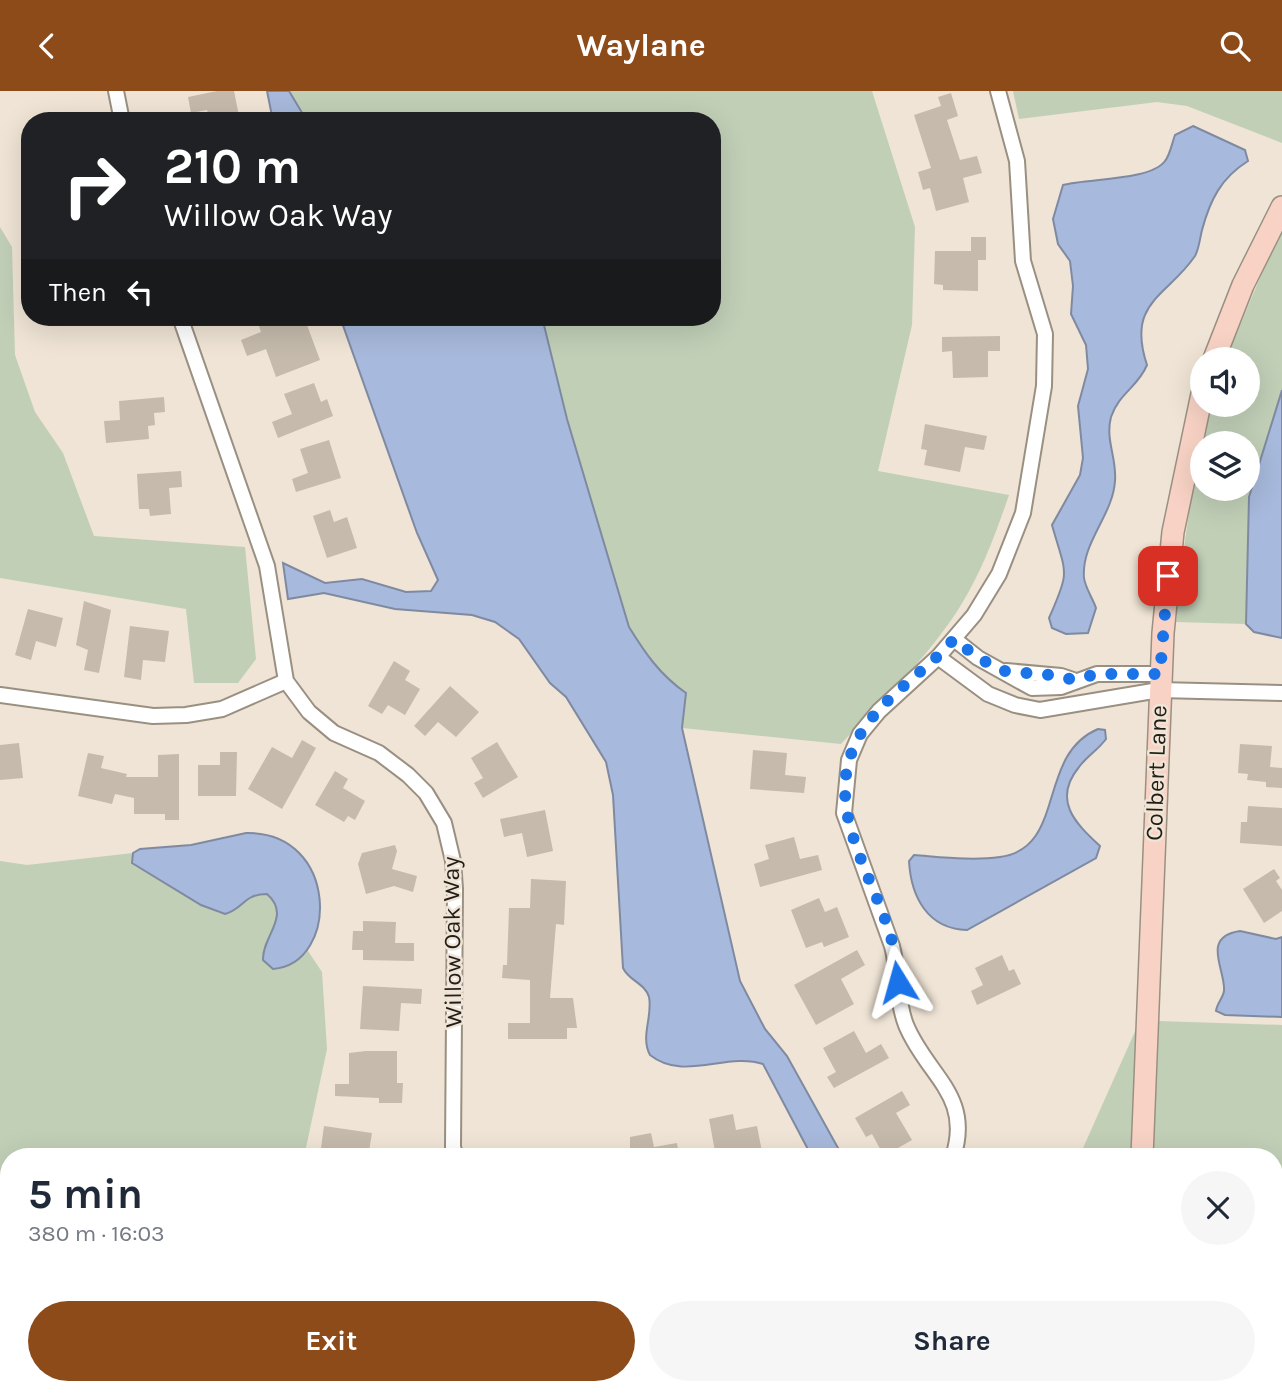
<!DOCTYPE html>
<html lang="en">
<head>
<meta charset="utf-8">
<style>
  body { margin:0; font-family:Karla,sans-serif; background:#f6f6f7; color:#1f2937; height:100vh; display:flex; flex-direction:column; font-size:26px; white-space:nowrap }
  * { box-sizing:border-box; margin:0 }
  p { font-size:23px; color:#747a83 }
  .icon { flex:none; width:38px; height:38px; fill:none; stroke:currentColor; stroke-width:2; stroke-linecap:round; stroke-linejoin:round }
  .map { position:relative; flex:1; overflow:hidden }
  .panel { position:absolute; left:0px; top:1057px; width:1283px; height:247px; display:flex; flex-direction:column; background:#fff; border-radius:28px 28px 0 0; box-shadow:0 7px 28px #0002 }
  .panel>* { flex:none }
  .top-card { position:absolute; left:21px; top:21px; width:700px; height:214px; border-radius:28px; box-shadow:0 7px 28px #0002; background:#202124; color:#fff; overflow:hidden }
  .tools { position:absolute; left:1190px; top:256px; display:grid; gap:14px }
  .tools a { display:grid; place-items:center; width:70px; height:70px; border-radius:50%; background:#fff; box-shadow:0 7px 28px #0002; font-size:35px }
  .pin { position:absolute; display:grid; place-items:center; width:60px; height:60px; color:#fff; margin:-30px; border-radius:14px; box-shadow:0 4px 10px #0006 }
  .me { position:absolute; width:77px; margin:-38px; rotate:352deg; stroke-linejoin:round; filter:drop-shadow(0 0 5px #0008) }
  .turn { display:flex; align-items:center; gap:24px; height:147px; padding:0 28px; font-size:32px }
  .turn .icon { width:91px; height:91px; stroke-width:2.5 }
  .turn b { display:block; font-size:49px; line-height:60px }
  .then { display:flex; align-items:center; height:66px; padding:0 28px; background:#0003; gap:14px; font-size:26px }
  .round { display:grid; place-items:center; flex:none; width:74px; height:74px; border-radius:37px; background:#f6f6f7 }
  .summary { display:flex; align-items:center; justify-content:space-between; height:119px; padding:0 28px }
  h1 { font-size:42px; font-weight:700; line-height:52px }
  .primary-button { display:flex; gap:14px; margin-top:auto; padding:14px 28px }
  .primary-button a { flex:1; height:80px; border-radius:42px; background:#8d4b1a; color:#fff; font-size:28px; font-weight:700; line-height:80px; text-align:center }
  .primary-button a+a { background:#f6f6f7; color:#1f2937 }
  header { display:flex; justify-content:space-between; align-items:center; height:91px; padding:0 28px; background:#8d4b1a; color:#fff; font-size:32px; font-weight:700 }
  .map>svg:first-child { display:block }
  .green { fill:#c1cfb7; fill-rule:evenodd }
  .water { fill:#a7b9dc; stroke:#7f8aa1; stroke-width:2 }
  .building { fill:#c5baac }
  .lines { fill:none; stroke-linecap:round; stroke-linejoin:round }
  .street-casing { stroke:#9a9082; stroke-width:18 }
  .secondary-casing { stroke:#9a9082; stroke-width:24 }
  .street { stroke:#fff; stroke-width:14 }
  .secondary { stroke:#f8d3c5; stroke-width:21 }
  .route { stroke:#1a73e8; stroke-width:12; stroke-dasharray:0 21.6 }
  .labels { text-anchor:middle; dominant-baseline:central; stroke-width:5; stroke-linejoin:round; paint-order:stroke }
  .street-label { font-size:24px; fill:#211d17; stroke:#efe4d5 }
</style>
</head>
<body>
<header><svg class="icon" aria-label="back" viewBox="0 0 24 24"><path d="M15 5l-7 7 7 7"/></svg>Waylane<svg class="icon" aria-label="search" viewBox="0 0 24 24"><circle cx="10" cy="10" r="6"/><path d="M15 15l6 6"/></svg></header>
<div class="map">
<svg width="1282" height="1303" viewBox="0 0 1282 1303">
  <rect width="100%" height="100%" fill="#efe4d5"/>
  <path class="green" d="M289 0H872L915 136 912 234 878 380 1009 404C996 442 982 480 961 514 929 566 882 609 841 653L682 637 685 602C660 584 645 562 629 536L567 328 542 226H712V30H307Z
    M1013 0H1282V52L1187 15 1157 11 1019 28Z
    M1282 134V299L1249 406 1246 533 1176 531C1183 457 1192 385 1212 313H1248V268H1226ZM1202 352H1248V397H1202Z
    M0 136 12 156 15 264 35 321 63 362 94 445 245 456 256 568 238 592H194L186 518 0 487Z
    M133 762 135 775 219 822C236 826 243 803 267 803 285 819 275 840 264 858L273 878 294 871 306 857 322 881 327 958 304 1066H9V1139L0 1128V770L27 774Z
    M1141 927 1133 1066H1079Z
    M1158 930 1282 934V1303H1129L1130 1295H1274V1066H1153Z
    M0 1295H127L128 1303H0Z
    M502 1295H1105L1104 1303H467Z"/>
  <path class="water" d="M267 0H289L307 30H273Z
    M1193 35 1245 59 1248 70C1221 87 1210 109 1202 139 1200 147 1199 158 1195 165 1167 206 1126 211 1147 274 1138 296 1119 302 1111 326 1105 349 1117 367 1115 390 1113 424 1081 452 1084 487 1085 496 1093 508 1096 517L1088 542 1066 543 1052 537 1049 527C1071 478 1066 484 1052 434L1080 384 1083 367 1078 315 1088 278 1086 254 1071 223 1073 195 1070 170 1058 153 1053 128 1063 94C1088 87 1150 90 1165 70 1170 64 1172 52 1175 44Z
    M340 226H542L567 328 629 536C645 562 660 584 686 602L682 637 740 890 765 938 787 965 843 1066H812L763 973C726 961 684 991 650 964 640 946 653 925 649 906 645 892 629 890 623 877L613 704 606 671 566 606 550 592 519 548 495 531 472 524 395 518 324 502 288 508 283 472 325 492 362 488 406 501 431 500 438 489 417 442Z
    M1282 299V547L1254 541 1246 533 1249 406Z
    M1098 638 1105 639 1106 648C1098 659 1087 665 1079 676 1052 709 1075 732 1100 755L1096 767 967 839C927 838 911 805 909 770L914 764C941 766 972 770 1000 766 1067 757 1036 664 1098 638Z
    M246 742C339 740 340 873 273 878L263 869C262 845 292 825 267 803 243 803 244 818 225 823L201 814 132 772 133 762 140 758 191 754Z
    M1240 840 1276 848 1282 846V926L1225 924 1216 920C1217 912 1223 907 1224 900 1226 879 1200 846 1240 840Z
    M0 1128 9 1139V1294L0 1295Z
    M918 1295H944L948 1303H922Z"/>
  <path class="building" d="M217 0H234L240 30H210L207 19 191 22 188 6Z
    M951 2 958 25 947 29 960 69 977 65 982 82 963 87 969 111 936 120 930 97 923 99 918 81 931 77 914 24 941 15 938 6Z
    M971 146H986V169H978V200L943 199V194L934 193 935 160H971Z
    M256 226H304L320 269 276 286 266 258 247 265 241 249 261 241Z
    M1000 245V260H988V286L953 287 952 260 942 261V246Z
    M314 292 321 311 327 308 333 325 278 347 272 331 292 323 284 303Z
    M164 306 165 321 154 322 155 334 148 335 149 348 106 352 104 330 120 329 119 310Z
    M925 333 987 345 984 359 965 356 960 381 924 374 927 359 921 358Z
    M329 349 341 387 296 401 292 388 308 382 300 358Z
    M181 380 182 396 169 397 171 423 150 425 149 418H139L137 383Z
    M330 419 334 431 347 426 357 457 327 467 313 425Z
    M84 510 111 519 99 582 84 579 88 559 76 554Z
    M28 518 63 527 56 556 36 550 31 569 15 564Z
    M130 535 169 540 165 571 143 569 141 589 124 586Z
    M394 570 410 580 405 589 420 598 405 624 388 614 382 623 368 615Z
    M450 595 479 621 456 646 438 631 425 645 414 635Z
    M302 649 316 657 282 718 248 698 272 656 292 667Z
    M497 651 518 686 483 707 474 692 483 687 471 667Z
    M19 652 23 687 0 689V654Z
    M1240 653 1272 655 1270 676 1282 677V697L1266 696V691L1247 689 1248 683 1238 682Z
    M753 659 787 662 785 684 806 686 804 702 750 698Z
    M220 661H237L236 705H198V674H220Z
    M88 662 104 665 101 677 127 683 126 686H158V664L179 663V729H165V723H134V707L115 703 112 713 78 705Z
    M335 680 348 688 343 697 365 710 355 729 348 725 344 731 315 714Z
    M1248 715 1282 717V755L1240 752 1241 731H1247Z
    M545 719 553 760 527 766 522 742 504 746 500 728Z
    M794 746 800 768 818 764 822 779 760 796 754 773 769 768 765 754Z
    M395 754 397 760 392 778 417 785 413 801 394 795 366 803 358 773 362 762Z
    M1274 778 1280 787 1276 790 1282 799V820L1264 832 1243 798Z
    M531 788 566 790 564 834 556 833 550 907H573L577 937H567V948H508V932H530V889L502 887 503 874H507L509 817H530Z
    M819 807 825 821 837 816 849 846 824 856 822 851 806 857 791 819Z
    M363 830 396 831 395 852H414V870L363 869V859H352L353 840H363Z
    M857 859 865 874 841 888 854 913 816 934 794 894Z
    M1002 864 1009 880 1014 878 1021 893 977 914 971 900 983 894 975 877Z
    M363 895 422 898 421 913 401 912 399 940 360 938Z
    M854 940 866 962 881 953 889 967 834 997 827 986 836 981 823 957Z
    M366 960H397V992H403L402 1012H379V1007L335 1005V993H349V962Z
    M902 1000 910 1014 896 1022 912 1049 884 1065 872 1043 866 1046 855 1027Z
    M733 1023 736 1039 757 1035 763 1066H716L709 1028Z
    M324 1035 372 1042 368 1066H326L327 1058 321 1057Z
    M651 1042 654 1056 677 1052 679 1066H630V1046Z"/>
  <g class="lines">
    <g class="street-casing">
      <path id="street" d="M116 0 122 30
        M180 226 267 475 286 590 309 621 334 642 379 662 408 684 426 702 444 732 453 770 455 798 453 1056 456 1066
        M954 548 978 567 1032 597 1061 596 1097 583H1160
        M938 566 988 603 1015 614 1040 619 1159 599 1282 602
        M1006 580 1061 585 1073 589
        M0 604 153 625 186 624 222 618 286 590
        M953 1066C973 1004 927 985 906 934 896 908 899 881 892 855L844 722 849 669 860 643 879 620 938 566 974 524 999 483 1023 422 1044 295 1045 243 1023 170 1017 70 998 0"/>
    </g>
    <g class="secondary-casing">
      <path id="secondary" d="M1214 268 1243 194 1282 116
        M1142 1066 1163 542 1173 441 1202 303
        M1112 1303 1114 1295"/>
    </g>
    <use href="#street" class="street"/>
    <use href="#secondary" class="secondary"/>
  </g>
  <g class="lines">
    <path class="route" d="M898 891C898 807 811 728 860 644 882 606 926 581 954 548L978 567 1004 580 1061 585 1073 589 1097 583H1160L1168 485"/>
  </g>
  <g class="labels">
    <g class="street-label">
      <text transform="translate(1156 682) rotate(-88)">Colbert Lane</text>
      <text transform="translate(452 851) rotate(-91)">Willow Oak Way</text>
    </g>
  </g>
</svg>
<div class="tools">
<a><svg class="icon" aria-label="sound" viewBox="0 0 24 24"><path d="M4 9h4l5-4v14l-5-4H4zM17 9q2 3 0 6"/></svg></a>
<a><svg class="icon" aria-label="layers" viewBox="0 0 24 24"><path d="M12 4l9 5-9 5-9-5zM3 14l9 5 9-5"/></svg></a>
</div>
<div class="pin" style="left:1168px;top:485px;background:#d93025"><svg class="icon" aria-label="arrive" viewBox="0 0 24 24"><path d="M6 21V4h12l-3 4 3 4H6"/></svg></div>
<svg class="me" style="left:898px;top:891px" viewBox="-20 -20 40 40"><path d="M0-17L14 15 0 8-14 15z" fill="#1a73e8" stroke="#fff" stroke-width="4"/></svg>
<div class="top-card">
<div class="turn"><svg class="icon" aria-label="right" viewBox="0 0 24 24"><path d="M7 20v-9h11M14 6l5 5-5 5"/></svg><div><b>210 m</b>Willow Oak Way</div></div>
<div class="then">Then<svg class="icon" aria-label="left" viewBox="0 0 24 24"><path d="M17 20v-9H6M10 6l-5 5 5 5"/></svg></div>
</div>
<section class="panel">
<div class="summary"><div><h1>5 min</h1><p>380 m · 16:03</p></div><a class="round"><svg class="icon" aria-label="close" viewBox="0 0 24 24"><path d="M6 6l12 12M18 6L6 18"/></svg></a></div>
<div class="primary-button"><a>Exit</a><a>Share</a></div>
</section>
</div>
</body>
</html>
